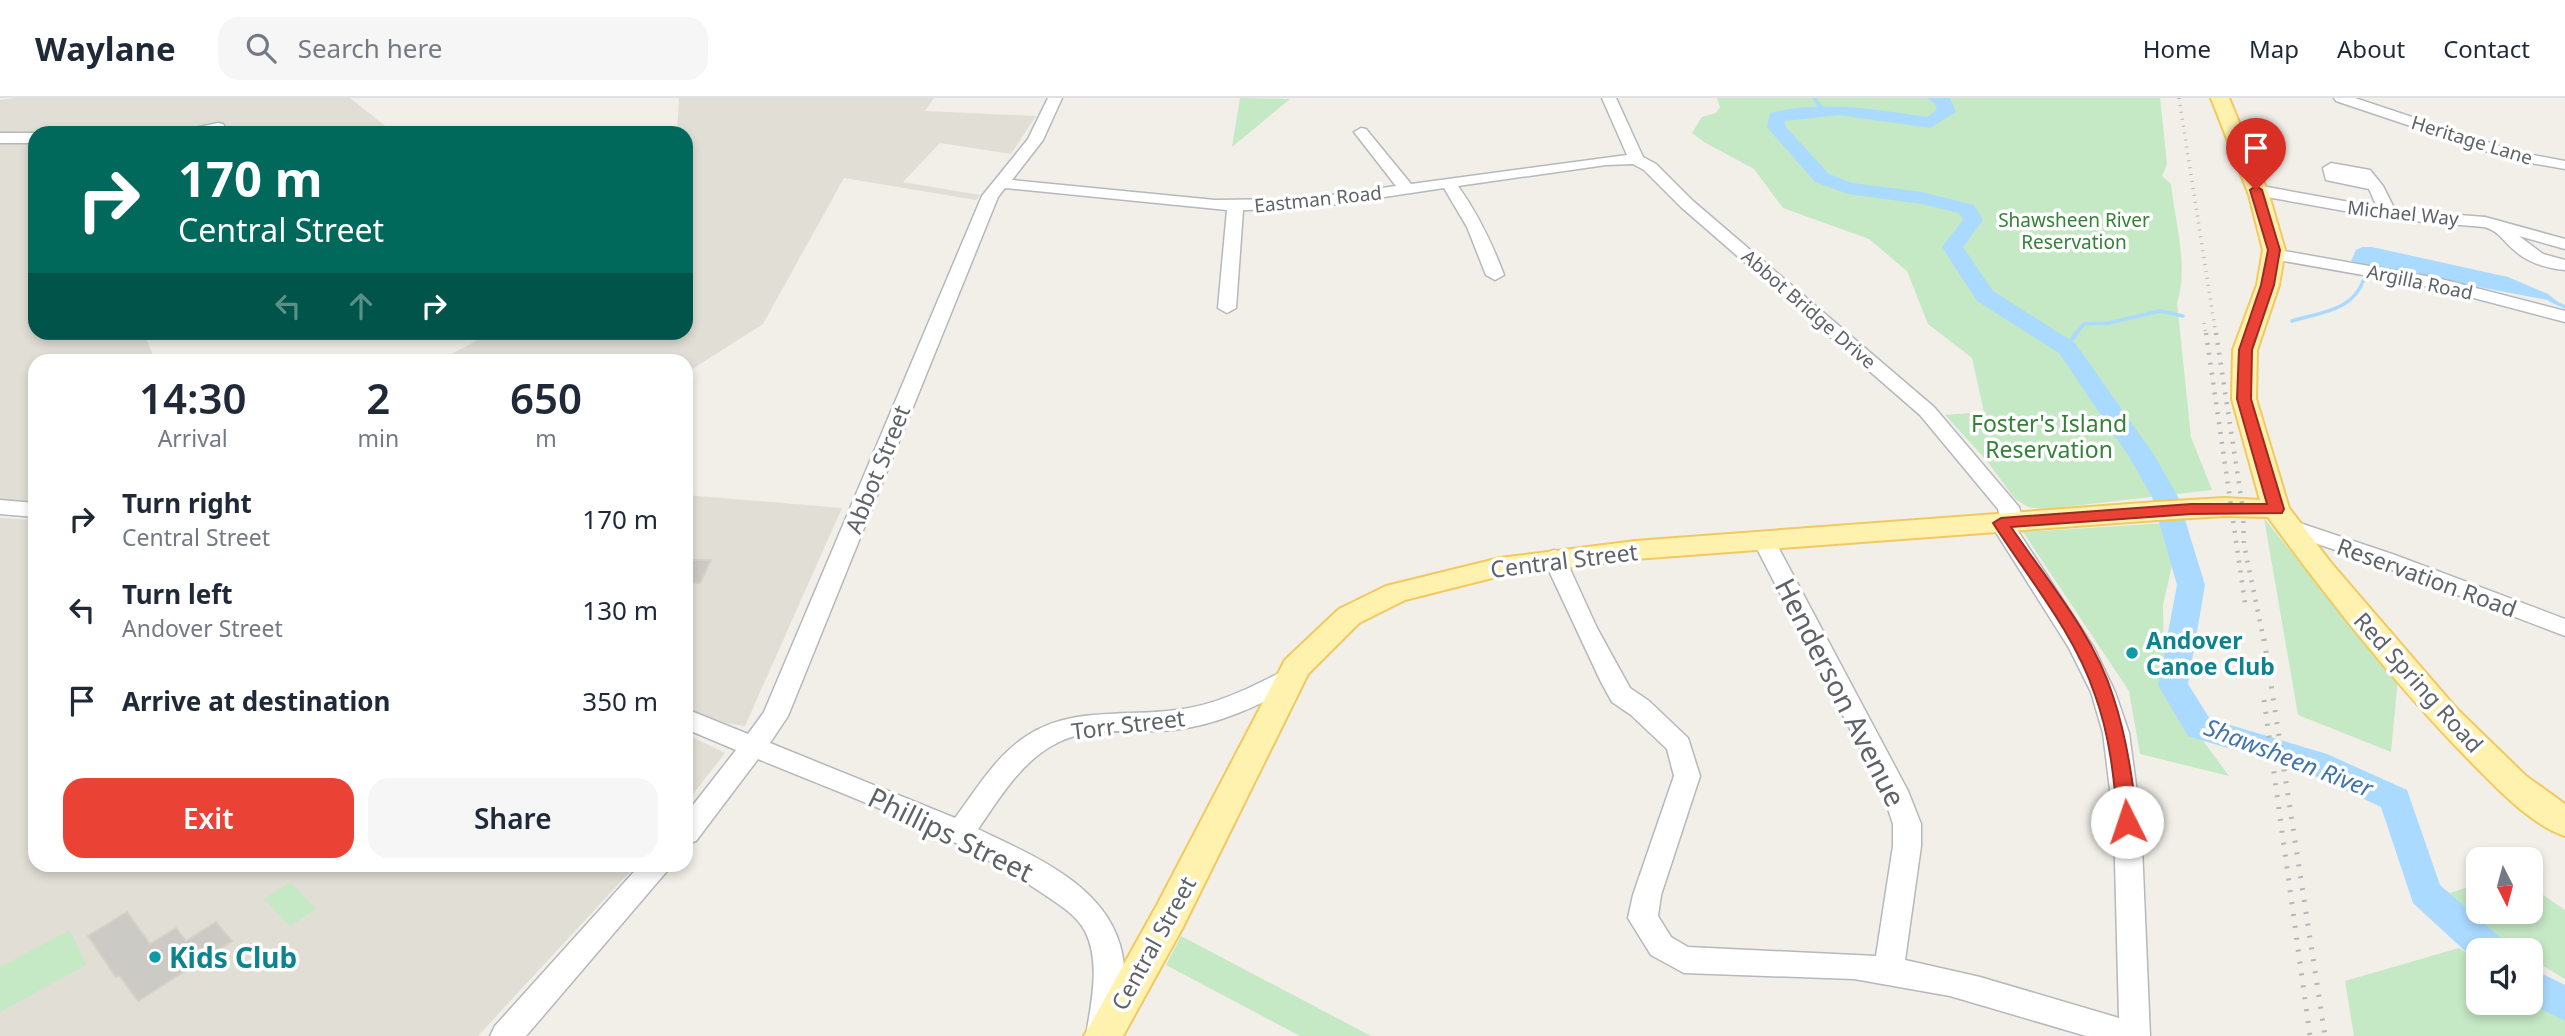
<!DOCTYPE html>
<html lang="en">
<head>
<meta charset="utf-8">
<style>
  body { margin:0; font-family:"Noto Sans",sans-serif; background:#f6f6f7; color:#1f2937; height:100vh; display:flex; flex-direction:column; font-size:26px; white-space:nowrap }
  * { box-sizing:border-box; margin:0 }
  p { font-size:23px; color:#747a83 }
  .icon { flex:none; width:38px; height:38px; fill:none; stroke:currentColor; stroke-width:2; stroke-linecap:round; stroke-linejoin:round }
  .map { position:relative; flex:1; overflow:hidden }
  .side { position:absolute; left:28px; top:256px; width:665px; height:518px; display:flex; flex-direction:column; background:#fff; border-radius:21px; box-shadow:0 4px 10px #0003 }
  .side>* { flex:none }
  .hud { position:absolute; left:28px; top:28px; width:665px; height:214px; border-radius:21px; box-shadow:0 4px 10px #0003; background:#00695c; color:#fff; overflow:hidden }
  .needle { width:46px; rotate:174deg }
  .tools { position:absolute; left:2466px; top:749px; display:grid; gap:14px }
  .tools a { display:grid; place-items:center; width:77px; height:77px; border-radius:14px; background:#fff; box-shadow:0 4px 10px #0003; font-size:35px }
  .pin { position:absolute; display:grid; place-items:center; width:60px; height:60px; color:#fff; margin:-72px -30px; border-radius:50% 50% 50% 0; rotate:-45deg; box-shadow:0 0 7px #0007 }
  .pin .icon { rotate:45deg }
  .me { position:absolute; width:77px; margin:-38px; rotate:356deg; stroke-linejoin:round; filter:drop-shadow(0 0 5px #0008) }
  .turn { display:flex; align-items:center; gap:24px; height:147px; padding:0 35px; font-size:32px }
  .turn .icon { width:91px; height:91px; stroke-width:2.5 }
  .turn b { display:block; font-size:49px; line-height:60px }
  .lanes { display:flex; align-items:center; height:66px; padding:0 35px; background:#0003; justify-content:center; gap:35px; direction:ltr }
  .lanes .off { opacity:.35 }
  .eta { display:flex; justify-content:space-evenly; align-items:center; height:119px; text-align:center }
  .eta b { font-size:42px; font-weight:600; line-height:49px }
  .action { display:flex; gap:14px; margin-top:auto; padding:14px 35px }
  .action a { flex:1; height:80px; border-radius:21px; background:#ea4335; color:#fff; font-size:28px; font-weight:600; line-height:80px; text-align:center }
  .action a+a { background:#f6f6f7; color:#1f2937 }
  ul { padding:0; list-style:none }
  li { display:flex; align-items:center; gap:21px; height:91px; padding:0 35px }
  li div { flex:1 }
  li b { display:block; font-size:26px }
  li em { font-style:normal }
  header { display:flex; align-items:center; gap:42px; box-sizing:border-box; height:98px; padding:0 35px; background:#fff; border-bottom:2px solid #e0e1e3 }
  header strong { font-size:33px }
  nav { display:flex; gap:38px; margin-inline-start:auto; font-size:24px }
  .search { width:490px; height:63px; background:#f6f6f7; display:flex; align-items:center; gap:18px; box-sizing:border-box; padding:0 24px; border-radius:21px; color:#747a83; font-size:26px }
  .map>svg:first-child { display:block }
  .education { fill:#e1ded6 }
  .green { fill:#c5e8c5 }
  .water { fill:#aadaff }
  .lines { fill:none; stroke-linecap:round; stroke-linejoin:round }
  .stream-far1 { stroke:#aadaff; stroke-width:3.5 }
  .stream { stroke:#aadaff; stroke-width:4.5 }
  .river { fill:#aadaff; fill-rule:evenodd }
  .building { fill:#cccac5; stroke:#d6d1c6; stroke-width:2 }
  .minor-casing { stroke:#b5b8bc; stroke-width:3 }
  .major-casing { stroke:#f2c960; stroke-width:4 }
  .minor { fill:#fff; fill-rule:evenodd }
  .major { fill:#fff2af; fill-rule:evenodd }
  .rail-far2 { stroke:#b6b7b8; stroke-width:3.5; stroke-dasharray:1 6; stroke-linecap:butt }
  .rail-far1 { stroke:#b6b7b8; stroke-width:4.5; stroke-dasharray:2 8; stroke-linecap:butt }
  .rail { stroke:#b6b7b8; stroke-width:5; stroke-dasharray:2 10; stroke-linecap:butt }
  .route { fill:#ea4335; stroke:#982c22; stroke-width:2 }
  .culture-dot { fill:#0f9aa8; stroke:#fff; stroke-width:2.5 }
  .labels { text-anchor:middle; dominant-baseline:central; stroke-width:7; stroke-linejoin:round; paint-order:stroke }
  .far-street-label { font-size:19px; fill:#5f6368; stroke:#fff }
  .far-park-label { font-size:19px; fill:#348238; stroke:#fff }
  .park-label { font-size:23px; fill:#348238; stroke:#fff }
  .street-label { font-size:23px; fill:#5f6368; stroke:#fff }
  .culture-label { font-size:23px; font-weight:bold; fill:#0d838f; stroke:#fff; text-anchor:start }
  .water-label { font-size:24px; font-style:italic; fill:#4174aa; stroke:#fff }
  .near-street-label { font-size:28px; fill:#5f6368; stroke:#fff }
  .near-culture-label { font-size:28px; font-weight:bold; fill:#0d838f; stroke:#fff; text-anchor:start }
</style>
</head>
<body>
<header>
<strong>Waylane</strong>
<div class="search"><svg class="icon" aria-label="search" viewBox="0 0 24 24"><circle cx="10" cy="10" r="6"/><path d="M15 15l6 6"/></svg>Search here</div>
<nav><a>Home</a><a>Map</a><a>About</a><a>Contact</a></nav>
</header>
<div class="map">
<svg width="2565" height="938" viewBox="0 0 2565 938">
  <rect width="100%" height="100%" fill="#f1efe8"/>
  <path class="education" d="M14 0H350L394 35H35V234L144 235 155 262H35V406L0 404V2Z
    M679 0H934L925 13 1036 18 1011 56 940 45 903 84 980 97 976 102 844 80 763 226 686 275V262H440L491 235 686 234V35H677Z
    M686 397 842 410 745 628 725 625 686 610Z
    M0 420 35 422V766L636 767 478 938H0Z
    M686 636 725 655 686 705Z"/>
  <path class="green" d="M1240 0 1290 1 1232 49Z
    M1717 0H2160L2167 66 2162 78 2171 86C2175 124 2189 169 2177 205L2191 339 2212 392 2046 411 2028 409 2015 401 1987 363 1945 317 1984 314 1972 260 1928 226 1907 173 1869 141 1783 110 1754 71 1704 44 1692 35 1702 19 1716 15 1720 9Z
    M2264 420 2356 535 2398 580 2391 654 2298 617Z
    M2182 424 2163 507 2164 590 2229 678 2140 656 2129 593 2023 434Z
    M290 784 316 811 290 828 264 801Z
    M2478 786V814H2530L2531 789 2565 812V881L2531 861 2530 852H2512L2465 824 2456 817 2450 795Z
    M70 832 86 867 0 914V869Z
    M1181 838 1371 938H1300L1166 867Z
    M2459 850 2478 861V905H2530L2531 892 2565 913V938H2354L2345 883Z"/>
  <path class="water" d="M2362 149H2372L2508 179 2548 196 2558 204 2356 166 2351 163 2356 152Z"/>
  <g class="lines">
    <path class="stream-far1" d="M1814 0 1824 13
      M2550 202 2565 209
      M2292 223C2322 214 2353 213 2364 181
      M2075 237 2084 226 2109 225 2160 213 2183 218"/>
    <path class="stream" d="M2067 250 2076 235"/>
    <path class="river" d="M1927 0H1950L1956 14 1930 30 1839 17 1785 23V28L1829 76 1852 85 1922 94 1974 107 1983 122 1963 149 1993 193 2075 245 2154 357 2178 399 2205 487 2188 586 2210 621 2327 656 2407 692 2440 787 2502 841 2507 852H2478L2476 863 2413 805 2381 709 2306 674 2188 638 2158 587 2177 487 2152 399 2128 357 2059 255 1977 203 1942 149 1963 122 1959 115 1922 106 1848 96 1815 84 1767 29 1770 15C1823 2 1873 11 1927 19L1937 12 1935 6Z
      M2530 870 2565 887V923L2529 905Z"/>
  </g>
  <path class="building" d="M686 462H711L700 485 686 484Z
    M127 814 150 846 176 830 186 843 216 824 232 843 138 903 119 877 116 879 88 838Z"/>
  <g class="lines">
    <g class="minor-casing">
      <path id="minor" d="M1048 0H1062L1043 42 1012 82 1215 102 1304 101 1396 88 1354 34 1361 30 1366 31 1411 86 1627 57 1602 0H1616L1643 59 1656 66 1693 103 1934 309 2019 409 2023 424 2016 430 2094 550 2115 594 2129 635 2141 724 2150 938H2086L1950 898 1854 881 1684 875 1651 857 1628 820 1633 797 1674 678 1667 651 1631 617 1612 604 1601 584 1543 460 1546 455 1554 452 1562 455 1565 460 1597 530 1630 590 1649 603 1688 640 1700 678 1661 797 1658 818 1671 839 1688 849 1876 858 1893 748V726L1882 693 1753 443 1756 438 1764 436 1772 438 1775 443 1908 693 1921 726V748L1905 862 1980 879 2119 920 2114 724 2103 635 2091 594 2069 550 1990 425 1993 420 2000 418 1998 411 1920 317 1681 109 1644 72 1633 66 1606 67 1458 88C1478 116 1492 145 1504 177L1495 182 1486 177 1467 129 1444 90 1304 111 1243 112 1236 210 1227 215 1218 210 1227 112 1005 90 998 99 788 618 770 645 955 720C976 692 995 659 1025 639 1070 608 1125 619 1176 612 1214 608 1248 591 1281 574L1290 571 1299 574 1302 580 1299 586C1260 607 1218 627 1173 632 1136 636 1091 627 1057 645 1021 663 1000 700 978 731 1031 757 1102 785 1120 847 1129 876 1121 909 1118 938H1086C1091 905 1101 865 1085 833 1076 816 1058 806 1042 795 956 736 854 701 758 661L696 743 686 746V716L736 652 686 631V611L748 636 764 614 982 98 1028 41Z
        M2334 0H2355L2517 54 2565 63V71L2509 61 2336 3Z
        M218 25 223 26 225 29 223 32 183 35 185 32Z
        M0 35H35V45H0Z
        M2331 65 2370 72 2383 88 2395 112 2485 119 2565 141V151L2519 138 2543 156 2565 162V172C2546 170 2528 165 2514 152 2502 142 2499 133 2484 129L2389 121 2256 97 2248 92 2256 87 2377 109 2369 91 2326 82 2323 70Z
        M2273 151 2437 180 2565 213V224L2436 190 2267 160 2264 156 2267 152Z
        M0 402 35 405V419L0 416Z
        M2288 421 2395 457 2565 521V538L2379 467 2280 433 2277 428 2280 423Z
        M641 766H673L526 938H490L495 928Z"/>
    </g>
    <g class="major-casing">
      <path id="major" d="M2211 0H2229L2269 97 2285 152 2279 187 2257 252 2256 301 2289 410 2332 466 2457 611 2526 678 2565 706V738C2530 726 2499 692 2473 666 2398 590 2331 505 2268 419L2224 418 2157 422 1635 461 1500 478 1405 502 1359 525 1308 576 1183 829 1123 938H1084L1157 807 1285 562 1339 511 1386 488 1500 460 1635 443 2157 404 2224 400 2260 402 2232 301 2233 252 2257 187 2263 152 2249 97Z"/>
    </g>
    <use href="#minor" class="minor"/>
    <use href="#major" class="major"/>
    <path class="rail-far2" d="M2179 0 2216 237
      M2204 225 2206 237"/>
    <path class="rail-far1" d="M2206 235 2245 505
      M2216 235 2243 412 2244 447 2264 543"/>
    <path class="rail" d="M2264 541 2325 938
      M2264 602 2310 938"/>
  </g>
  <path class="route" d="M2256 88 2262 92 2280 152 2274 187 2252 252 2251 301 2284 411 2282 415 2191 416 2011 429C2047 482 2094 537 2113 598 2127 640 2133 681 2137 724L2134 730 2127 732 2121 730 2118 724C2114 681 2110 638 2095 597 2074 534 2028 480 1993 425L2001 420 2191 406H2267L2237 301 2239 252 2261 187 2268 152 2250 92Z"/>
  <g class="culture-dot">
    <circle cx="2132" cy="555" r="7"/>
    <circle cx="155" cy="859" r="7"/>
  </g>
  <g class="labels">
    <g class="far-street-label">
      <text transform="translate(2472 42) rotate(17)">Heritage Lane</text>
      <text transform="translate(1318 101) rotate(-6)">Eastman Road</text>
      <text transform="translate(2403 115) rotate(6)">Michael Way</text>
      <text transform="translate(2420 184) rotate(12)">Argilla Road</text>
      <text transform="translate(1809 211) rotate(41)">Abbot Bridge Drive</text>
    </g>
    <g class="far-park-label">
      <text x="2074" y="122">Shawsheen River<tspan x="2074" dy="22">Reservation</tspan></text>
    </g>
    <g class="park-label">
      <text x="2049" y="325">Foster's Island<tspan x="2049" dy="26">Reservation</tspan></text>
    </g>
    <g class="street-label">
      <text transform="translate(877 371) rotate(-68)">Abbot Street</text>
      <text transform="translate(1564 462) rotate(-7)">Central Street</text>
      <text transform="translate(2427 479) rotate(20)">Reservation Road</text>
      <text transform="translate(2419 584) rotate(48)">Red Spring Road</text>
      <text transform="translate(1128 626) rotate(-7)">Torr Street</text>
      <text transform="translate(1153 845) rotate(-61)">Central Street</text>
    </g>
    <g class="culture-label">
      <text x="2146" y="542">Andover<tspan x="2146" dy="26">Canoe Club</tspan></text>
    </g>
    <g class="water-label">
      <text transform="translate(2289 659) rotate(21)">Shawsheen River</text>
    </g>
    <g class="near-street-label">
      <text transform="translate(1841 594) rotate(63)">Henderson Avenue</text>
      <text transform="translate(951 736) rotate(26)">Phillips Street</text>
    </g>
    <g class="near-culture-label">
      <text x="169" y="859">Kids Club</text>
    </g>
  </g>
</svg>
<div class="tools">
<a><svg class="needle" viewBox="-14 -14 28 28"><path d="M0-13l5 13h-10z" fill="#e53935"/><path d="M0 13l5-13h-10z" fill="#747a83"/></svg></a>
<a><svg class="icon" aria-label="sound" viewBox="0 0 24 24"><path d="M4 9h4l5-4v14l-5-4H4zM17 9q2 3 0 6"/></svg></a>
</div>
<div class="pin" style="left:2256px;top:92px;background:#d93025"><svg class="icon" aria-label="arrive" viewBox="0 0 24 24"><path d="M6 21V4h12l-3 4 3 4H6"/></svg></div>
<svg class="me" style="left:2127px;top:724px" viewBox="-20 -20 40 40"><circle r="19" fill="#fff"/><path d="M0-13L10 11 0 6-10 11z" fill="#ea4335"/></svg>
<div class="hud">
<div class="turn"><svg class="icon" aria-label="right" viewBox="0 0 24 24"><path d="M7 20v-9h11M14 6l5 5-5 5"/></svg><div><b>170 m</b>Central Street</div></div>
<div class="lanes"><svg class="icon off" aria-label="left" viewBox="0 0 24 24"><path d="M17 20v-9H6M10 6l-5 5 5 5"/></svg><svg class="icon off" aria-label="ahead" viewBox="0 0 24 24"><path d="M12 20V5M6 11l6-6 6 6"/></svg><svg class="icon" aria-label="right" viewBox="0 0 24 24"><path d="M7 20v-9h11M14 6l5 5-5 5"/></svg></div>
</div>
<section class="side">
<div class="eta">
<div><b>14:30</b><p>Arrival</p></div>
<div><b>2</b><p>min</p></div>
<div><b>650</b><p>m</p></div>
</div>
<ul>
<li><svg class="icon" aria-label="right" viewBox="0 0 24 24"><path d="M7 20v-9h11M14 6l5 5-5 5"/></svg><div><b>Turn right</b><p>Central Street</p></div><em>170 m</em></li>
<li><svg class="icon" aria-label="left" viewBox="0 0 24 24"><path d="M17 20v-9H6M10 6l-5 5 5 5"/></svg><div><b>Turn left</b><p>Andover Street</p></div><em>130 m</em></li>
<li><svg class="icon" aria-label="arrive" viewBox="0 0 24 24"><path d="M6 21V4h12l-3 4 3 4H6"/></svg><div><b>Arrive at destination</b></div><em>350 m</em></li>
</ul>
<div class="action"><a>Exit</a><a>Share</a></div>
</section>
</div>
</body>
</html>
